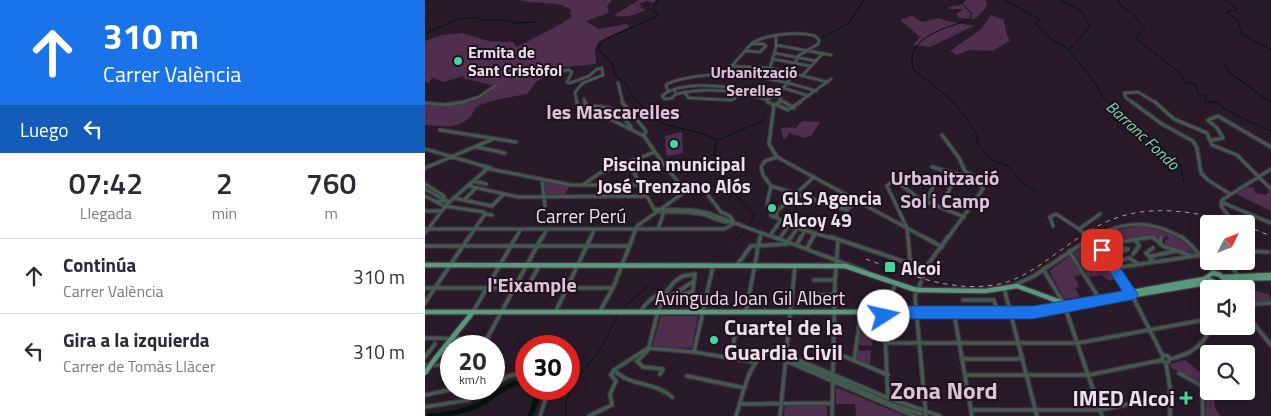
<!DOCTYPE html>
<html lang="es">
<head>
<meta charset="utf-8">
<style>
  body { margin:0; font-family:"Titillium Web",sans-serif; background:#f2f2f3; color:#2b2b33; height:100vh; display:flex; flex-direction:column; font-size:19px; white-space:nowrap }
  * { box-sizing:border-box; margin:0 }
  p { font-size:16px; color:#7c7c81 }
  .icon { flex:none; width:28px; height:28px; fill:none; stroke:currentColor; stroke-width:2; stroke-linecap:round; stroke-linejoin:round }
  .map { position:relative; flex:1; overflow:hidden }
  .side { display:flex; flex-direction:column; background:#fff; width:425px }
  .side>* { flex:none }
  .banner { background:#1a73e8; color:#fff; overflow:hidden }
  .needle { width:32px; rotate:48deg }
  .tools { position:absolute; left:775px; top:215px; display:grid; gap:10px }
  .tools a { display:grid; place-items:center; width:55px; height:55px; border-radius:5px; background:#fff; box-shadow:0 2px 12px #0003; font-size:25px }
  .speed { position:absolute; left:15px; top:335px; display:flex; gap:10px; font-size:25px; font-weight:700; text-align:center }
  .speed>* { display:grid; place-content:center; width:65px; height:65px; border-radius:50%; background:#fff; box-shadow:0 2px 12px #0003; line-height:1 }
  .speed small { font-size:12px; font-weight:400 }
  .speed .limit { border:8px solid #d22; background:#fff; color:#111 }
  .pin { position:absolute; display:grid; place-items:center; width:42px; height:42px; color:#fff; margin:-21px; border-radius:10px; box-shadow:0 2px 8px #0006 }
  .me { position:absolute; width:55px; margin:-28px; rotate:80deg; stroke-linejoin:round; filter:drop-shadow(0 0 4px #0008) }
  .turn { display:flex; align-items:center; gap:18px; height:105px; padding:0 20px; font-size:22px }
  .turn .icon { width:65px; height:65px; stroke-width:2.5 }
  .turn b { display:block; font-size:35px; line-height:42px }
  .then { display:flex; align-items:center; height:48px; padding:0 20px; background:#0003; gap:10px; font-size:19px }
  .eta { display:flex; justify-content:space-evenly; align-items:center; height:85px; text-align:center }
  .eta b { font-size:30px; font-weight:600; line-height:35px }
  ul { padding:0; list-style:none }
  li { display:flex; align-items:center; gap:15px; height:75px; padding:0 20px; border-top:1px solid #e1e1e2 }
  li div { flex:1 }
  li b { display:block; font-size:19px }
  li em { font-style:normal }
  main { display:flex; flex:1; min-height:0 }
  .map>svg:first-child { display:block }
  .green { fill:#4f2e4e }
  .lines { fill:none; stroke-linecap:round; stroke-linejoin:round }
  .stream { stroke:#00140b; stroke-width:1 }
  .river { stroke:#00140b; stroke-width:5 }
  .minor-tunnel { stroke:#463846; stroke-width:2; stroke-dasharray:2 0.5; stroke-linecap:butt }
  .minor-far2-casing { stroke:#443644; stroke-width:4 }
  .minor-far1-casing { stroke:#443644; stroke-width:5 }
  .minor-casing { stroke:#443644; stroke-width:5.5 }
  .major-casing { stroke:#443644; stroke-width:7 }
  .minor-far2 { stroke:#3f5c4e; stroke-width:2 }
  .minor-far1 { stroke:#3f5c4e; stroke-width:2.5 }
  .minor { stroke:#3f5c4e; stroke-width:3 }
  .major { stroke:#59997c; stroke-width:4.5 }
  .rail { stroke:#aa9da9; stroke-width:1; stroke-dasharray:4.5 4.5; stroke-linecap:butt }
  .minor-bridge-far1-casing { stroke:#443644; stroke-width:5; stroke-linecap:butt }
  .minor-bridge-casing { stroke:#443644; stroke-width:5.5; stroke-linecap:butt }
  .major-bridge-casing { stroke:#443644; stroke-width:7; stroke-linecap:butt }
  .minor-bridge-far1 { stroke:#3f5c4e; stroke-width:2.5 }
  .minor-bridge { stroke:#3f5c4e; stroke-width:3 }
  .major-bridge { stroke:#59997c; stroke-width:4.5 }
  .route { fill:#1a73e8; stroke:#114b97 }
  .poi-dot { fill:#47d49e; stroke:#20101f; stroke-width:2 }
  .labels { text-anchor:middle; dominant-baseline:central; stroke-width:4; stroke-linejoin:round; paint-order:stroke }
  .far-poi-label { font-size:16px; font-weight:bold; fill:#ebe0ea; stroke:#20101f; text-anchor:start }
  .far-neighbourhood-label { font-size:16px; font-weight:bold; fill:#d8c3d7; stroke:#20101f }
  .far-water-label { font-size:16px; font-style:italic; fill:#6eddae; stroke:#20101f }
  .poi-label { font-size:19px; font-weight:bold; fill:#ebe0ea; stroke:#20101f; text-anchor:start }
  .street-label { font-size:19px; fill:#ebe0ea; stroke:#20101f }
  .neighbourhood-label { font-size:20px; font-weight:bold; fill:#d8c3d7; stroke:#20101f }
  .near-poi-label { font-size:22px; font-weight:bold; fill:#ebe0ea; stroke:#20101f; text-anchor:start }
  .near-neighbourhood-label { font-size:24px; font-weight:bold; fill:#d8c3d7; stroke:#20101f }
</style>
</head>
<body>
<main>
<section class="side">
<div class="banner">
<div class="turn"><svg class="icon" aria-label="ahead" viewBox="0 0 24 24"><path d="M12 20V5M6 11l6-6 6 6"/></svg><div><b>310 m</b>Carrer València</div></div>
<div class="then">Luego<svg class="icon" aria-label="left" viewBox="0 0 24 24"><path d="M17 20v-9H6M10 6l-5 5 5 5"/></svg></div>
</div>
<div class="eta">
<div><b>07:42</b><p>Llegada</p></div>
<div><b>2</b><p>min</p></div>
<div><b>760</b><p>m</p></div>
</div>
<ul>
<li><svg class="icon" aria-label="ahead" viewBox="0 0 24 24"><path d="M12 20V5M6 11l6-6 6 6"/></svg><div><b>Continúa</b><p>Carrer València</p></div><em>310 m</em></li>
<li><svg class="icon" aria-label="left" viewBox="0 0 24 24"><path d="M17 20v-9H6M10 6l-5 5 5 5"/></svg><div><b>Gira a la izquierda</b><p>Carrer de Tomàs Llàcer</p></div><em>310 m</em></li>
</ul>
</section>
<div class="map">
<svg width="846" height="416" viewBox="0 0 846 416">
  <rect width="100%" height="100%" fill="#291a29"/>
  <path class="green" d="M94 0H187L182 6 184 11 183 13 161 21 174 29 202 24 204 27 173 42 170 49 171 64 139 67 91 77 121 73V76L110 83 102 94C91 96 60 101 52 107 49 109 48 114 45 117 30 131 17 125 0 125V104C30 108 47 105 71 86 59 84 51 80 39 79L38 76 19 82 8 78 5 80V83L0 82V41L17 35 37 33 64 41 88 42 92 47 136 24 147 16 145 13 146 10C135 0 109 5 94 0Z
    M214 0H231L228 3 222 1 214 4 217 6 214 8 221 9C212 15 199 19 189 15Z
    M542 0H560L562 4 560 9 550 19 534 18 531 14 538 9H525L523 7 535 5Z
    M566 15 579 20 581 32 585 41 567 51 545 50 532 55 525 51 556 29Z
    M487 16 497 22 514 18 522 21 549 26 505 47 488 45 495 37 475 20Z
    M377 121 395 122 387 135 380 138 364 133 361 138 358 139 356 128 368 127 370 129Z
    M257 132 258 153 243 156 241 155 240 136Z
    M121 181 143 186H145L139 196H122L119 182Z
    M820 187 829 188 830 193 841 195V193H844L843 191H846V211L811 194Z
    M712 226C732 227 760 235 770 255L762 250 761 252 740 245V240L744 239 742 236 740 238 734 236V242L728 236 676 245 670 239 686 232Z
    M659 246 667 250 671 246 692 278 685 281 676 275 664 277 649 253Z
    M645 256 658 275 649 276 655 287 650 288 655 297 640 299 624 271Z
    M815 282C826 286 831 293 844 294L846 301 833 303 821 298V289H813L809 283Z
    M236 316H273L267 348 227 347Z
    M456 316 457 333H448L447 346 434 345 433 349 436 351 446 350 445 366 430 358 437 317Z
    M760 360 784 379V391H788L790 407 795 416H781V384L746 368 745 364Z
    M411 388H413L480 416H431L430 404H411Z
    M360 406H402V416H359Z"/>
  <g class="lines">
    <path class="stream" d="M233 0 228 8 229 12 233 13 232 16 177 41 173 49 187 63 190 75 200 83 208 97 220 108 224 117 242 125 276 133 292 140
      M534 0 547 14 544 20C521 28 479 37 488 69L525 99 540 116 553 137 552 143 566 160 583 166 599 184 612 191
      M580 0 614 19 610 24 629 41 643 49
      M636 0 656 11 665 27 644 50 670 83 678 97 703 124 718 133 741 156 756 166 759 183
      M693 0 697 7 707 13 720 29 713 34 712 39 757 75 759 82 770 84 773 93 781 96 780 102H792C801 112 832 125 846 131
      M800 0 813 9 801 12 813 20 817 34 846 50
      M0 1 3 0
      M6 31 33 19 51 17 57 20H83L90 23 112 22
      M0 33 2 32
      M0 35 5 31
      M396 38 424 23 439 0
      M799 63 804 72 846 103
      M226 120 233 114 227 106
      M293 140 337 121 341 114
      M292 141 289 153 293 167 308 193 329 214 327 222 310 241
      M196 310 225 284
      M141 416C137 386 164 368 178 345 184 334 187 323 194 313"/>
    <path class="river" d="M4 416C20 414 36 413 51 406 68 399 82 381 101 382
      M105 416 111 400 110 389"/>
    <path class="minor-tunnel" d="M71 85 92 78"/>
    <g class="minor-far2-casing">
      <path id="minor-far2" d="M351 45 406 55
        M321 51 335 52 341 46 339 44H328
        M349 53 391 61
        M348 59 385 66
        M305 66 345 68 403 82
        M345 68 351 47V35
        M299 75 327 43C342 34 373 31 390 36L394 40 393 44 373 56 365 79 352 96
        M378 75 398 53
        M92 78 144 70 147 72 142 82 145 83 164 76 172 69 177 68 178 75 158 83 150 92 152 103
        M193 83 198 103
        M359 88 384 96
        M243 91 241 85C249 80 258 79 267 77 309 70 351 78 391 91
        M250 91 251 94 247 98 240 99 237 96C259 77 320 88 346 97
        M259 92 264 98 307 100 317 94
        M251 94C282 87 312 90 342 100
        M159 99 160 103
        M357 101 361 103
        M0 103H3
        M35 103 54 97 71 85
        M343 103 342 100 348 96 356 98 354 103
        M373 103 406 79
        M709 103 701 98 699 93 713 92 731 103"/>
    </g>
    <g class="minor-far1-casing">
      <path id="minor-far1" d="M152 102 154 112 185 119 219 136 240 166 261 191
        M160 102 161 106
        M197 102 221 131 219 136
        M343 102 349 105 355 102
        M359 102 369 108
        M707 102 737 124 768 141 772 148 776 173 783 180 805 194
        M730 102 749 119 782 133 787 145 812 155 846 189
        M0 103 20 105 40 102
        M349 105 344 144 352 157 502 239
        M352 105 363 110 375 102
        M153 108C166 105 185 105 196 114 200 118 202 123 206 127
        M15 130 91 142
        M517 135 534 158 540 171 554 179 557 183
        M787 140 798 138 792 128 783 120 793 116 846 147
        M52 147 80 153
        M0 149 62 167
        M205 161 207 169 230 211
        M63 167 66 168 60 170V168Z
        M507 167 550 179 558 189 522 239
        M0 168 68 139
        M65 169 146 185H216
        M117 179 120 206
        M49 181 61 184
        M0 184 19 196V199
        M159 184 175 173 230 152
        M44 186 93 197 222 196
        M346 186 422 210 432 200
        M0 189 24 202
        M261 191H280L296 212 305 216 308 221
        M0 196 19 206 59 212 60 214
        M29 198 67 206 79 194
        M39 200 51 188
        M12 201H22
        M501 201 509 185
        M796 202 846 223
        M516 206 532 175
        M230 209 267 210 283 213 353 239
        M418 209 428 198
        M346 214a3 3 0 1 1 6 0a3 3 0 1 1-6 0Z
        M0 211H16
        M235 212C248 212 262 211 276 214 287 216 294 223 306 222
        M351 212 389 177
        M346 213 342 204 346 186 338 175 336 167 340 161 352 157
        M350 216 361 225 410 239
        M806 219 796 206 797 200 846 169
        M628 226 625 217 631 214 654 229
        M0 229H299L310 223
        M233 229 239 212
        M657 232 654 229 675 214
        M0 233 23 203 61 170
        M346 234 354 223
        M355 238 362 228
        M43 239 60 214 67 215
        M90 239 96 229
        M117 239 122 229
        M165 239 169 230
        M207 239 212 226 261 191
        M335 239 336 233
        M365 239 371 230
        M375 239 379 232
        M387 239 390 234
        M483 239 482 228 462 186 465 183 472 182 495 199 539 217
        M665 239C699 220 725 219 759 239
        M717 239 727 237 729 239"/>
    </g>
    <g class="minor-casing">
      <path id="minor" d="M349 237 440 271
        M406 237 486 264
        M483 237 485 260 488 262 486 264 498 277
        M499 237 517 247
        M728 237 738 246 767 256
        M757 237 767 246 789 272
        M363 241 366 237
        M669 241 709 299 738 356
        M372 244 376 237
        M735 244 736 237
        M0 246H204
        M674 246 724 237
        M382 248 388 237
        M644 251 674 298
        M677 251 685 252 681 256
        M821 251 843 252
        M708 254 714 246 711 240
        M691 255V252L697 248 703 249 700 251
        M727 259 721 253 728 248
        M725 261 727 256 750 251
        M801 261 813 275
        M690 262 704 258 712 263
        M486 264 501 267 523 237
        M312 265 326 246 362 244
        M689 268 776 255
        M618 269 638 302
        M389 280H410
        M496 282 490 296 501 416
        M590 285 609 276 667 237
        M0 288H188
        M102 288 114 266
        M579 288 612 416
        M803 289V285L809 283
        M249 294 269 281
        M387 295H410
        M239 296H251L266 292
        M538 300H569L572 311
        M821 302 832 304 846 303
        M0 303 44 237
        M640 307 677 416
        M131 311 166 237
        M175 311 188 288 208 237
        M48 312 91 237
        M216 312C219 304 230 294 239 294
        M321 312 335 237
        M529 313 547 416
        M821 314 846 345
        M0 338 62 339
        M461 343H653L784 319
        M33 346 35 344
        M58 346 117 237
        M223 348 269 352 329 362
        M269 352 288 266
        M340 352 489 416
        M409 352 463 375
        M737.5 359a3.5 3.5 0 1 1 7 0a3.5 3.5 0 1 1-7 0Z
        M0 357 10 344
        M305 358 310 336
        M365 359 405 376
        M537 359H598
        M744 359C765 355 778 346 787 326
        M429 361 436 313
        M741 363 745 388V416
        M0 365H26
        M19 365 26 355
        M189 370C205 387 230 381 247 397
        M754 373 777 386 778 416
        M235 374 238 369 218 367 212 361 223 350 232 315 242 291 249 282 258 276 270 274 267 297
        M540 375H664L737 360
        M262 376 320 388
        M411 379 468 405 496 414
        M69 384 84 376 101 372
        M0 395 28 389
        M463 398 459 310 471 283
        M315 404 407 403
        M0 407 43 400 63 389
        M546 410H675L745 396
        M115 416 124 389
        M164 416 187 405 185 394 191 381 186 375 189 370 223 348
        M311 416C319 393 322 359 348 349L463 398 515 416
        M355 416 370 266
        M407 416 410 280 413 241"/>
    </g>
    <g class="major-casing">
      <path id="major" d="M0 265 420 266 488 289
        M797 277 846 275
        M799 279 846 278
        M785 280 796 285 799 283V279
        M494 290 560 291 592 286 641 304 779 279 788 273 795 275 799 279
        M0 312H608L787 282
        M10 359 48 312"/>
    </g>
    <use href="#minor-far2" class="minor-far2"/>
    <use href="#minor-far1" class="minor-far1"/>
    <use href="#minor" class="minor"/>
    <use href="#major" class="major"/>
    <path class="rail" d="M821 226 846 236
      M441 259C482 274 525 292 569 285 595 281 615 265 636 250 649 241 662 231 677 224 720 202 770 211 814 224"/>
    <g class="minor-bridge-far1-casing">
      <path id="minor-bridge-far1" d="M806 219V224
        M657 232 666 239"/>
    </g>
    <g class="minor-bridge-casing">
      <path id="minor-bridge" d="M664 237 669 241"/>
    </g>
    <g class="major-bridge-casing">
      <path id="major-bridge" d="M488 289 494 290
        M0 373 10 359"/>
    </g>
    <use href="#minor-bridge-far1" class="minor-bridge-far1"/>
    <use href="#minor-bridge" class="minor-bridge"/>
    <use href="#major-bridge" class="major-bridge"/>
  </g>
  <path class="route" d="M677 245 681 247 711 291 713 295 711 299 608 319H465L459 322 455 321 452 313 454 308 459 306H608L697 291 671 250 673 247Z"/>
  <g class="poi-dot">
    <circle cx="33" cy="61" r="5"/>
    <circle cx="249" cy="144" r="5"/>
    <circle cx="347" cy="208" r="5"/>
    <rect x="459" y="261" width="12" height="12" rx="2.5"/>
    <circle cx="289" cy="340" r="5"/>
    <path d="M758.5 390.5h5v5h5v5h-5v5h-5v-5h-5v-5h5z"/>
  </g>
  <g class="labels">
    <g class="far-poi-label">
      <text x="43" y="52">Ermita de<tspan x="43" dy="18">Sant Cristòfol</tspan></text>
    </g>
    <g class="far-neighbourhood-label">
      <text x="329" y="72">Urbanització<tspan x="329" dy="18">Serelles</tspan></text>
    </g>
    <g class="far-water-label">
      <text transform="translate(718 135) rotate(43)">Barranc Fondo</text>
    </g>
    <g class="poi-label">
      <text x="249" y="163" text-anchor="middle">Piscina municipal<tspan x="249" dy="22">José Trenzano Alós</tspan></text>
      <text x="357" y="197">GLS Agencia<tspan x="357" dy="22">Alcoy 49</tspan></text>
      <text x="476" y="267">Alcoi</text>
    </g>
    <g class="street-label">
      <text x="156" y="215">Carrer Perú</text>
      <text x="325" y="297">Avinguda Joan Gil Albert</text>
    </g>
    <g class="neighbourhood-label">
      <text x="188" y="111">les Mascarelles</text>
      <text x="520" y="177">Urbanització<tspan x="520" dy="23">Sol i Camp</tspan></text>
      <text x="107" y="284">l'Eixample</text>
    </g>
    <g class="near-poi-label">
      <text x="299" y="327">Cuartel de la<tspan x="299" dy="25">Guardia Civil</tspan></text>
      <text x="750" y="398" text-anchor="end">IMED Alcoi</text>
    </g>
    <g class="near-neighbourhood-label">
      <text x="519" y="390">Zona Nord</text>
    </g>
  </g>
</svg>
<div class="tools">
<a><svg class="needle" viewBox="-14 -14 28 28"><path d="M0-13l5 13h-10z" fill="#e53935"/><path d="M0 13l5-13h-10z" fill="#7c7c81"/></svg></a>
<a><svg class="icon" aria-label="sound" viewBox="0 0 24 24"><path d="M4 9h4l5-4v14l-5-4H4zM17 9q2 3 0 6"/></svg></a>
<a><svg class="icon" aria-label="search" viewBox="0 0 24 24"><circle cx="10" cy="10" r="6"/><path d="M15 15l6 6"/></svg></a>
</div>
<div class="speed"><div>20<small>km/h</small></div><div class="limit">30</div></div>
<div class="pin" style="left:677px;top:250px;background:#d93025"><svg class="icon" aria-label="arrive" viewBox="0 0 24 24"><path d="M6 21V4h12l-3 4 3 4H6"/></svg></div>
<svg class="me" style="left:459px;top:316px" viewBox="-20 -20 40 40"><circle r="19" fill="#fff"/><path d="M0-13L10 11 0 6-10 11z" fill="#1a73e8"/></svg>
</div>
</main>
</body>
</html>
